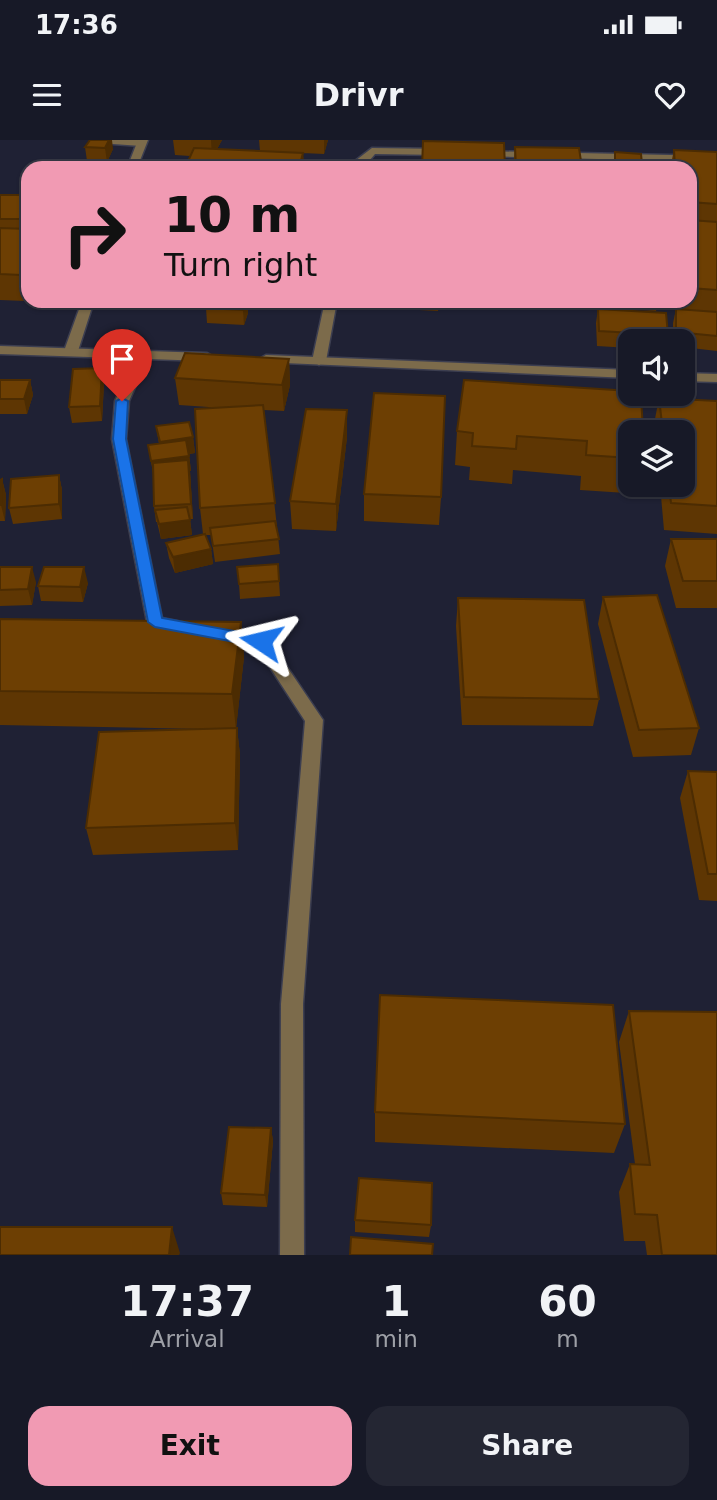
<!DOCTYPE html>
<html lang="en">
<head>
<meta charset="utf-8">
<style>
  body { margin:0; font-family:"DejaVu Sans",sans-serif; background:#242633; color:#f1f3f6; height:100vh; display:flex; flex-direction:column; font-size:26px; white-space:nowrap }
  * { box-sizing:border-box; margin:0 }
  p { font-size:23px; color:#9ea0a7 }
  .icon { flex:none; width:38px; height:38px; fill:none; stroke:currentColor; stroke-width:2; stroke-linecap:round; stroke-linejoin:round }
  .map { position:relative; height:1115px; overflow:hidden }
  .drawer { display:flex; flex-direction:column; background:#171927; flex:1 }
  .drawer>* { flex:none }
  .hud { position:absolute; left:21px; top:21px; width:676px; height:147px; border-radius:21px; box-shadow:0 2px 5px #0004,0 0 0 2px #363844; background:#f19ab3; color:#111; overflow:hidden }
  .tools { position:absolute; left:618px; top:189px; display:grid; gap:14px }
  .tools a { display:grid; place-items:center; width:77px; height:77px; border-radius:14px; background:#171927; box-shadow:0 2px 5px #0004,0 0 0 2px #363844; font-size:35px }
  .pin { position:absolute; display:grid; place-items:center; width:60px; height:60px; color:#fff; margin:-72px -30px; border-radius:50% 50% 50% 0; rotate:-45deg; box-shadow:0 0 7px #0007 }
  .pin .icon { rotate:45deg }
  .me { position:absolute; width:77px; margin:-38px; rotate:280deg; stroke-linejoin:round; filter:drop-shadow(0 0 5px #0008) }
  .turn { display:flex; align-items:center; gap:24px; height:147px; padding:0 28px; font-size:32px }
  .turn .icon { width:91px; height:91px; stroke-width:2.5 }
  .turn b { display:block; font-size:49px; line-height:60px }
  .eta { display:flex; justify-content:space-evenly; align-items:center; height:119px; text-align:center }
  .eta b { font-size:42px; font-weight:800; line-height:49px }
  .button { display:flex; gap:14px; margin-top:auto; padding:14px 28px }
  .button a { flex:1; height:80px; border-radius:21px; background:#f19ab3; color:#111; font-size:28px; font-weight:800; line-height:80px; text-align:center }
  .button a+a { background:#242633; color:#f1f3f6 }
  .status { display:flex; justify-content:space-between; align-items:center; height:49px; padding:0 35px; background:#171927; direction:ltr }
  .status svg { height:19px; fill:currentColor }
  header { display:flex; justify-content:space-between; align-items:center; height:91px; padding:0 28px; background:#171927; font-size:32px; font-weight:800 }
  .map>svg:first-child { display:block }
  .lines { fill:none; stroke-linecap:round; stroke-linejoin:round }
  .service-casing { stroke:#3c3e50; stroke-width:3 }
  .minor-casing { stroke:#3c3e50; stroke-width:3 }
  .tertiary-casing { stroke:#3c3e50; stroke-width:3 }
  .service { fill:#7c6b4b; fill-rule:evenodd }
  .minor { fill:#7c6b4b; fill-rule:evenodd }
  .tertiary { fill:#7c6b4b; fill-rule:evenodd }
  .wall { fill:#5e3603 }
  .shaded-wall { fill:#4c2c02 }
  .building { fill:#6d3f03; stroke:#4c2c02; stroke-width:2 }
  .route { fill:#1a73e8; stroke:#114b97; stroke-width:2 }
</style>
</head>
<body>
<div class="status"><b>17:36</b><svg viewBox="0 0 49 12"><path d="M0 12V9h3v3zM5 12V6h3v6zM10 12V3h3v9zM15 12V0h3v12zM26 1h20v11H26zM47 4h2v5h-2z"/></svg></div>
<header><svg class="icon" aria-label="menu" viewBox="0 0 24 24"><path d="M4 6h16M4 12h16M4 18h16"/></svg>Drivr<svg class="icon" aria-label="heart" viewBox="0 0 24 24"><path d="M12 20l-8-8c-3-5 5-10 8-4 3-6 11-1 8 4z"/></svg></header>
<div class="map">
<svg width="717" height="1115" viewBox="0 0 717 1115">
  <rect width="100%" height="100%" fill="#1f2134"/>
  <g class="lines">
    <g class="service-casing">
      <path id="service" d="M94 0H141L146 3 141 6 99 3Z"/>
    </g>
    <g class="minor-casing">
      <path id="minor" d="M138 0H148L137 28H127Z
        M372 8 444 9 449 12 444 15 375 14 363 28H353L355 21Z
        M479 11 717 16V22L483 16 479 15Z
        M82 161H94L78 211 71 215 64 211Z
        M325 161H337L326 221 319 225 312 221Z
        M143 210 150 214 129 261 126 299 162 478 182 482 184 486 176 492 149 486 147 482 112 299 115 261 136 214Z
        M221 488 267 497 323 580 303 864 304 1115H280L281 864 305 581 256 506 215 498 213 494 215 490Z"/>
    </g>
    <g class="tertiary-casing">
      <path id="tertiary" d="M0 206 207 213 214 217 207 221 0 214Z
        M266 215 630 230V238L261 222 259 219Z
        M682 233 717 234V242L682 241Z"/>
    </g>
    <use href="#service" class="service"/>
    <use href="#minor" class="minor"/>
    <use href="#tertiary" class="tertiary"/>
  </g>
  <path class="wall" d="M173 0H222L217 9 303 13 304 28H185L190 16 175 15Z
    M259 0H328L324 14 260 11Z
    M85 7 113 9 107 22 87 21Z
    M515 7 582 28H513Z
    M674 10 717 12V211L682 207V201H673V183L676 169H678V161H690V28H670Z
    M615 12 642 24 641 28H613Z
    M0 55H28V156L26 161 0 160Z
    M134 161H190L189 163Z
    M208 161H247L248 173 244 185 207 183 206 168Z
    M252 161H309V164L252 163Z
    M400 161H439L438 171 400 169Z
    M458 161H484L483 168 458 166Z
    M566 161H658L656 171 565 165Z
    M598 169 668 195 667 201H630V208L597 206 596 183Z
    M289 219 290 245 284 271 264 270 280 414 215 422 211 395H205L211 409 213 424 175 433 169 418 166 403 203 394 200 368 223 268 179 265 175 238Z
    M102 228 104 243 102 281 72 283 69 267Z
    M0 240H30L33 255 27 274H0Z
    M659 258 717 261V394L664 390 660 345H682V292H655L654 284Z
    M347 270V297L336 391 292 389 290 361Z
    M156 286 193 297 195 313 189 314 191 331H190L193 379H190L192 395 161 399 157 382H156L154 366 153 333 148 305 159 304Z
    M457 291 630 292V337L626 353 580 350 581 336 513 330 512 344 469 340 470 327 455 325Z
    M59 335 62 350V379L13 384 9 368Z
    M2 339 6 355 5 381H0V340Z
    M364 354 441 357 439 385 364 381Z
    M671 399H717V468H676L665 426Z
    M278 424 280 456 240 459 239 444Z
    M0 427 36 442 32 465 0 466Z
    M88 443 83 462 41 461 38 446Z
    M603 457 699 588 691 615 633 617 598 484Z
    M458 458 599 559 593 586 462 585 456 486Z
    M0 479 241 482 244 517 236 588H237L240 615 238 710 93 715 86 688 205 589 0 585Z
    M688 631 717 632V761L699 760 680 658Z
    M629 871 717 1115H647L645 1101H624L619 1052 630 1024H635L619 902Z
    M375 972 625 984 614 1013 375 1002Z
    M271 988 273 1001 267 1067 223 1065 221 1053Z
    M355 1080 431 1085 429 1097 355 1092Z"/>
  <path class="shaded-wall" d="M109 0H112L113 9 107 22 105 8Z
    M211 0H222L212 18Z
    M324 0H328L324 14Z
    M303 13 304 28H299Z
    M28 119V156L26 161 21 135Z
    M246 161H247L248 173 244 185 243 170Z
    M289 219 290 245 284 271 282 245Z
    M102 228 104 243 102 281 100 266Z
    M30 240 33 255 27 274 24 259Z
    M347 270V297L336 391V364Z
    M193 297 195 313 163 317 160 302Z
    M189 316 191 331H190L193 379 191 364 154 336 151 321Z
    M59 335 62 350V379L59 364Z
    M2 339 6 355 5 381 1 365Z
    M190 380 192 395 161 399 159 384Z
    M211 409 213 424 175 433 173 417Z
    M32 427 36 442 32 465 28 449Z
    M84 427 88 443 83 462 80 447Z
    M241 482 244 517 236 589 232 554Z
    M237 588 240 615 238 710 235 683Z
    M271 988 273 1001 267 1067 265 1055Z
    M172 1087 180 1113 179 1115H169Z"/>
  <path class="building" d="M90 0H109L105 8 85 7Z
    M423 1 504 3 505 28H422Z
    M515 7 579 8 582 28H516Z
    M194 8 303 13 299 28H185Z
    M674 10 717 12V64L690 62V28H675Z
    M615 12 641 14 642 24 615 23Z
    M70 20H84L80 28H67Z
    M0 55H28V79H0Z
    M690 80 717 82V150L690 148Z
    M0 88 28 89V119L21 135 0 134Z
    M208 161H246L243 170 206 168Z
    M598 169 666 173 668 195 599 191Z
    M676 169 717 172V196L676 192Z
    M185 213 289 219 282 245 175 238Z
    M102 228 100 266 69 267 73 229Z
    M0 240H30L24 259H0Z
    M464 240 630 251V254H641L643 292H630V318L586 315 587 301 517 296 516 309 472 306 473 293 457 291Z
    M374 253 445 256 441 357 364 354Z
    M659 258 717 261V366L671 363 669 345H682V292H663Z
    M263 265 275 363 200 368 195 269Z
    M306 269 347 270 336 364 290 361Z
    M189 282 193 297 160 302 156 286Z
    M186 300 189 316 151 321 148 305Z
    M188 320 191 364 154 366 153 323Z
    M59 335V364L9 368 11 339Z
    M2 339 1 365H0V340Z
    M187 367 190 380 159 384 155 370Z
    M275 381 279 399 213 406 210 388Z
    M205 394 211 409 173 417 166 403Z
    M671 399H717V441H683Z
    M278 424 279 441 239 444 237 427Z
    M0 427H32L28 449 0 450Z
    M44 427H84L80 447 38 446Z
    M657 455 699 588 639 590 603 457Z
    M458 458 584 460 599 559 464 557Z
    M0 479 241 482 232 554 0 551Z
    M237 588 235 683 86 688 99 592Z
    M688 631 717 632V734H708Z
    M380 855 613 865 625 984 375 972Z
    M629 871 717 872V1115H662L657 1075 635 1074 630 1024 650 1025Z
    M229 987 271 988 265 1055 221 1053Z
    M359 1038 432 1043 431 1085 355 1080Z
    M0 1087H172L169 1115H0Z
    M351 1097 433 1104 432 1115H350Z"/>
  <path class="route" d="M122 258 128 261 126 299 162 478 261 496 266 497 269 501 266 505 261 507 155 487 148 482 113 299 116 261Z"/>
</svg>
<div class="tools">
<a><svg class="icon" aria-label="sound" viewBox="0 0 24 24"><path d="M4 9h4l5-4v14l-5-4H4zM17 9q2 3 0 6"/></svg></a>
<a><svg class="icon" aria-label="layers" viewBox="0 0 24 24"><path d="M12 4l9 5-9 5-9-5zM3 14l9 5 9-5"/></svg></a>
</div>
<div class="pin" style="left:122px;top:261px;background:#d93025"><svg class="icon" aria-label="arrive" viewBox="0 0 24 24"><path d="M6 21V4h12l-3 4 3 4H6"/></svg></div>
<svg class="me" style="left:261px;top:501px" viewBox="-20 -20 40 40"><path d="M0-17L14 15 0 8-14 15z" fill="#1a73e8" stroke="#fff" stroke-width="4"/></svg>
<div class="hud">
<div class="turn"><svg class="icon" aria-label="right" viewBox="0 0 24 24"><path d="M7 20v-9h11M14 6l5 5-5 5"/></svg><div><b>10 m</b>Turn right</div></div>
</div>
</div>
<section class="drawer">
<div class="eta">
<div><b>17:37</b><p>Arrival</p></div>
<div><b>1</b><p>min</p></div>
<div><b>60</b><p>m</p></div>
</div>
<div class="button"><a>Exit</a><a>Share</a></div>
</section>
</body>
</html>
